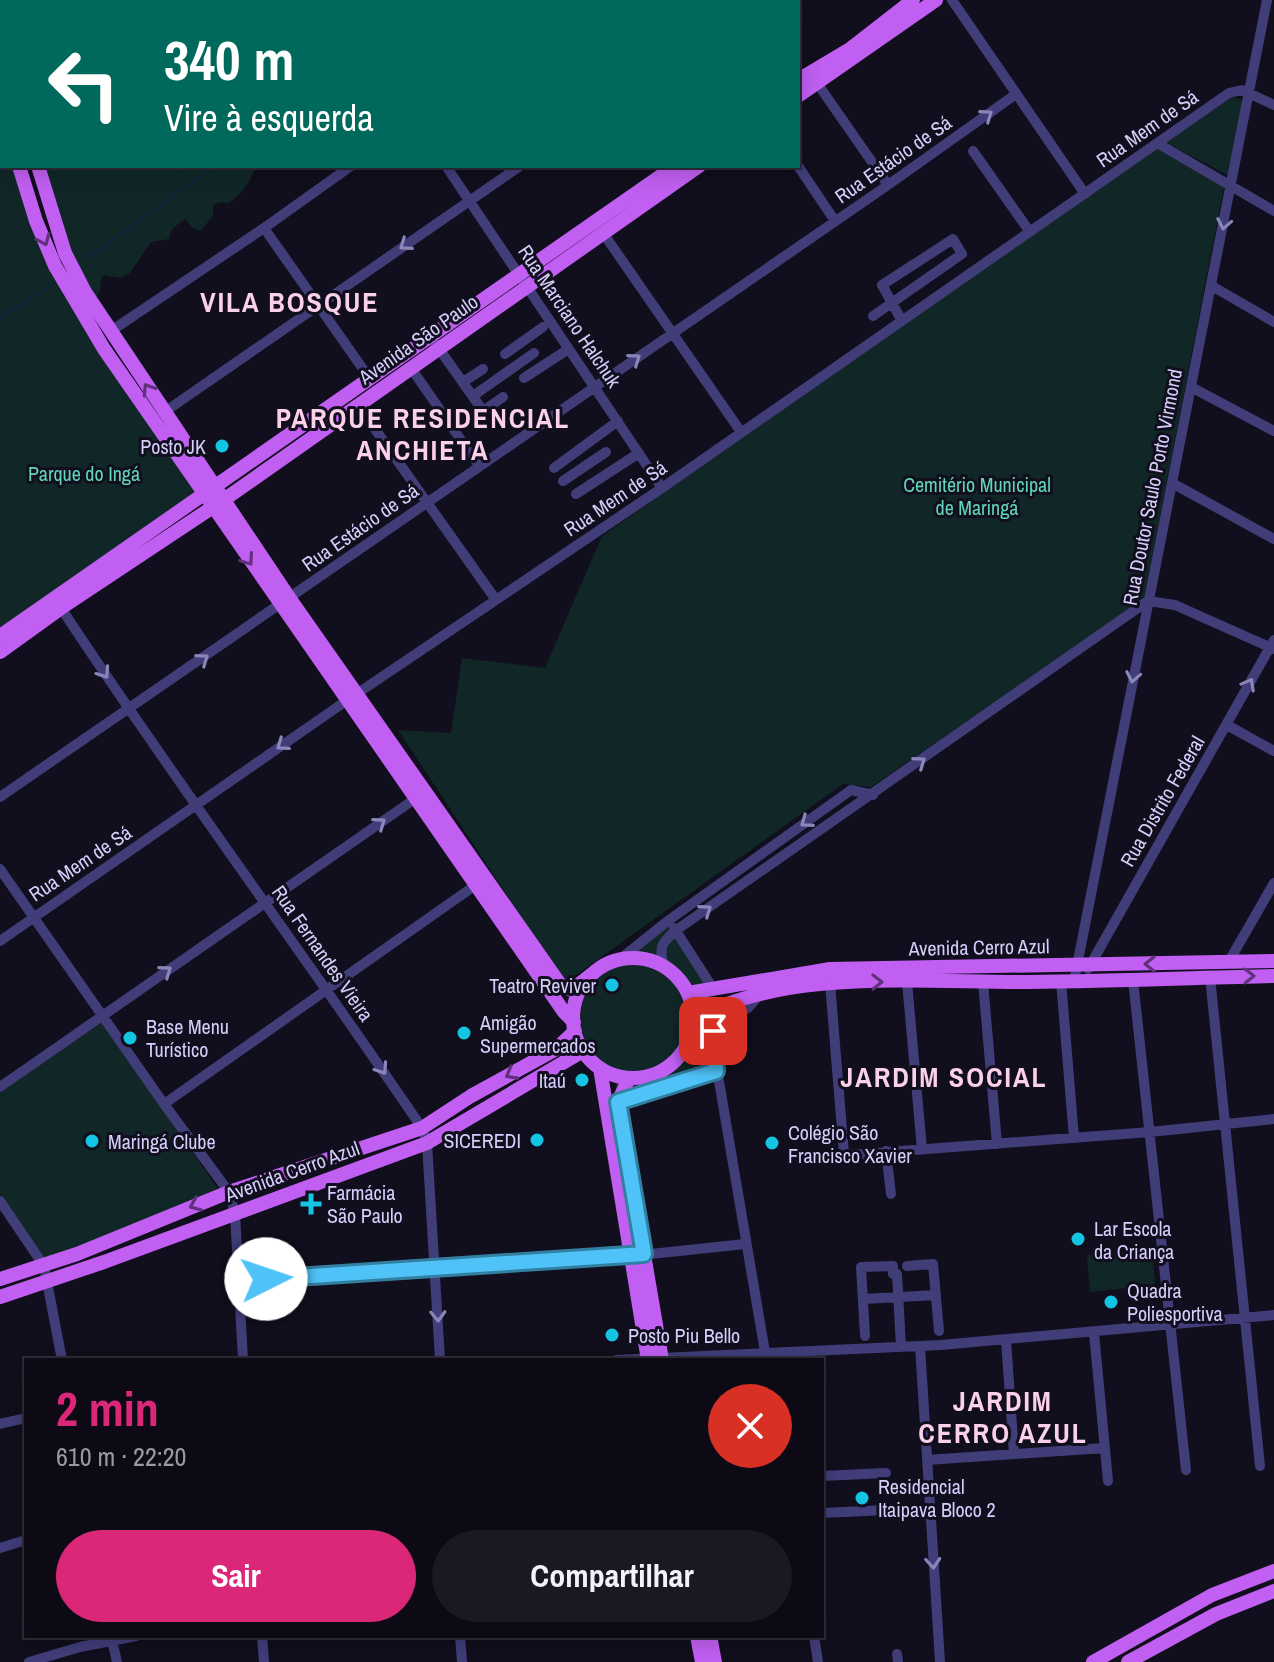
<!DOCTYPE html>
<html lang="pt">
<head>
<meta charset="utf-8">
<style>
  body { margin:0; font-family:"Archivo Narrow",sans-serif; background:#1b1823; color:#f1f3f6; height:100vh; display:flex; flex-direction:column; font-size:30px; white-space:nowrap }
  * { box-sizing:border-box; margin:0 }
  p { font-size:26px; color:#9a9aa1 }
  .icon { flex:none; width:44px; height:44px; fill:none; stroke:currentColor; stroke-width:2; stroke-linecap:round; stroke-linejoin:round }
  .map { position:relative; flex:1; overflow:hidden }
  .details { position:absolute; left:24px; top:1358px; width:800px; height:280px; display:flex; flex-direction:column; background:#0d0a16; border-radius:0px; box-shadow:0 4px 20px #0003,0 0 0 2px #2d2b35 }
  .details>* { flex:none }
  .hud { position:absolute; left:0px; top:0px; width:800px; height:168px; box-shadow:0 4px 20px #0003,0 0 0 2px #2d2b35; background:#00695c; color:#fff; overflow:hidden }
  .pin { position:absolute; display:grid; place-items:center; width:68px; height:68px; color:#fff; margin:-34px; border-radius:16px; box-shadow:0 4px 12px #0006 }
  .me { position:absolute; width:88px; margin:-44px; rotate:86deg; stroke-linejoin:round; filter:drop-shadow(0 0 6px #0008) }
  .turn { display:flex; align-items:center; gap:28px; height:168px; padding:0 32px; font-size:36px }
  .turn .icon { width:104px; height:104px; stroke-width:2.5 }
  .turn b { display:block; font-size:56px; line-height:68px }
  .round { display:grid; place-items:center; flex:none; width:84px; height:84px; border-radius:42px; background:#1b1823 }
  .summary { display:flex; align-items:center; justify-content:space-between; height:136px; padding:0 32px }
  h1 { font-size:48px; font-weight:700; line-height:60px; color:#db2777 }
  .primary-button { display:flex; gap:16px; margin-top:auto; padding:16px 32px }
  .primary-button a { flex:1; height:92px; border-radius:48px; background:#db2777; color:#fff; font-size:32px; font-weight:700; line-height:92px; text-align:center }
  .primary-button a+a { background:#1b1823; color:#f1f3f6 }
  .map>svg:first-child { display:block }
  .green { fill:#112727 }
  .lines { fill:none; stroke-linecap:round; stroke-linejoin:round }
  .stream { stroke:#11213e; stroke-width:2 }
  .minor { stroke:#413d79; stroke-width:10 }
  .major { stroke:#c05ff1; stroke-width:14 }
  .oneway { stroke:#8b86ba }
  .oneway2 { stroke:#60327c }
  .route-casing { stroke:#337fa1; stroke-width:20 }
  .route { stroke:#4fc3f7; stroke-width:14 }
  .poi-dot { fill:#13c5e2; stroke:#110e1d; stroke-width:3 }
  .labels { text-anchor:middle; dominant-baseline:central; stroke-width:6; stroke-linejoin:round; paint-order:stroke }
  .street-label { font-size:20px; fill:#d5cefb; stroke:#110e1d }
  .poi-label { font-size:20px; fill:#d5cefb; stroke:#110e1d; text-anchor:start }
  .park-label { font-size:20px; fill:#61d4bb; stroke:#110e1d }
  .district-label { font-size:28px; font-weight:bold; letter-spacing:2px; fill:#fbd0ea; stroke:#110e1d }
</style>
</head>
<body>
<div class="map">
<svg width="1274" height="1662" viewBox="0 0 1274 1662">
  <rect width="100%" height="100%" fill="#110e1d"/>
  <path class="green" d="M0 91 2 166H18L35 222 200 495 0 632Z
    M1233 97 1242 100 1229 176 1165 142Z
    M1157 149 1224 187 1144 599 871 787 843 784 565 983 398 730 451 733 462 658 545 668 602 536Z
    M39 166H180L182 171 187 166H256C248 184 246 190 229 203L220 202 213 205V215L201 231 194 229 185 219 172 229 169 239 151 242 130 273 120 278 104 275 100 281 101 288 93 304 86 292Z
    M669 920 714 990 716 1071 618 1102 614 1075C574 1056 556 1007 593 973 601 966 611 964 620 958 637 948 653 933 669 920Z
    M103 1022 218 1189 45 1262 0 1194V1093Z
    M1152 1247 1155 1285 1090 1292 1087 1255Z"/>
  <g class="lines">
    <path class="stream" d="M86 259 215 166
      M0 318 51 286"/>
    <path class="minor" d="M126 0V2
      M332 0V2
      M685 0 686 2
      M952 0 1085 194
      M750 2 753 0
      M817 83 888 185
      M1157 143 1274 211
      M973 151 1030 232
      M446 166 662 488
      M798 166 835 221
      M264 228 370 379
      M601 230 741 432
      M1212 286 1274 322
      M873 316 962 254 953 239 882 285 902 321
      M111 331 264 228 351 166
      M430 336 483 411 503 397
      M505 354 543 327
      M411 368 479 466
      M524 378 564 352
      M463 382 483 369
      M1191 387 1274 431
      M473 396 534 353
      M358 405 496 600
      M163 413 520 166
      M554 468 618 421
      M563 481 606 452
      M1172 483 1274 539
      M576 494 639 453
      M1148 601 1175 605 1274 649
      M61 608C177 784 303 953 422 1128L427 1143 440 1360
      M1227 725 1274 751
      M0 797 888 185 1016 94
      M0 869 164 1104 229 1192 235 1213 243 1360
      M674 928 714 990
      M0 941 346 701 662 488 1229 93 1242 90 1274 105
      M619 960 669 920 851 790 873 795
      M1228 963 1274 883
      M663 966C660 946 660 945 675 931L1148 601
      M1088 969 1274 640
      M1210 977 1260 1466
      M1133 980 1186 1470
      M1061 981 1074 1138
      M1074 981 1267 0
      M907 982 922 1149
      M983 982 997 1144
      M830 983 844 1154
      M759 995 748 1008 716 1024 712 1040 766 1358
      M0 1087 419 796
      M616 1103 716 1071
      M164 1104 480 882
      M886 1151 891 1194
      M810 1158 1150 1132 1274 1119
      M0 1201 44 1266 62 1360
      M907 1266 933 1264 939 1331
      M238 1281 632 1256 745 1244
      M863 1299 936 1295
      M1094 1333 1108 1481
      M865 1336 861 1267 893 1266V1274H897L901 1347
      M1006 1340 1014 1454
      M920 1346 940 1662
      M616 1360 941 1345 1274 1315
      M0 1424 26 1418
      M927 1460 1104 1448
      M822 1476 886 1473
      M822 1513 887 1510
      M0 1548 26 1540
      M111 1636 117 1662
      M262 1636 264 1662
      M460 1636 462 1662
      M814 1636 818 1662
      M897 1654 898 1662
      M29 1662 80 1647 136 1636"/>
    <path class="major" d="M17 2 18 0
      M0 7 2 0
      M0 33 2 30
      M798 80 850 49 913 0
      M0 85 2 93
      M798 96 936 0
      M19 166 36 221 55 266 104 349 564 1012 574 1022
      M38 166 65 253 85 292 290 599 562 987 572 990 592 974
      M0 636 675 166
      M0 652 61 608 225 499 699 166
      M573 1018a60 60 0 1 1 120 0a60 60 0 1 1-120 0Z
      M688 993 830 969 1274 961
      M693 1020C783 967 927 983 1029 982 1111 981 1192 978 1274 976
      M600 1068 648 1360
      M629 1078 618 1102 662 1360
      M0 1279 77 1254 229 1192 422 1128 471 1096 556 1049 575 1031
      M0 1297 104 1262 427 1143 583 1051
      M697 1636 702 1662
      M710 1636 715 1662
      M1093 1662 1212 1595 1274 1571
      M1128 1662 1216 1614 1274 1591"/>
  </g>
  <defs><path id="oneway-chevron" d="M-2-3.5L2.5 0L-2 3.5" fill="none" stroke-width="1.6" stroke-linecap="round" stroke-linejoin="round" transform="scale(2)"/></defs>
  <g class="oneway">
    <use href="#oneway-chevron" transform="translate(987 115) rotate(-35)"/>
    <use href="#oneway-chevron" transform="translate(1224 224) rotate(101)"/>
    <use href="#oneway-chevron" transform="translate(405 245) rotate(145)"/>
    <use href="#oneway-chevron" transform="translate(635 359) rotate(-35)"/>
    <use href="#oneway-chevron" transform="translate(203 659) rotate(-35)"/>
    <use href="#oneway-chevron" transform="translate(104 673) rotate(56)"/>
    <use href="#oneway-chevron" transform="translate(1133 677) rotate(101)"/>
    <use href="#oneway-chevron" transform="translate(1249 684) rotate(-61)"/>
    <use href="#oneway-chevron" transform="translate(282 745) rotate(145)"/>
    <use href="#oneway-chevron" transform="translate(920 762) rotate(-35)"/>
    <use href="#oneway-chevron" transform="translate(806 822) rotate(144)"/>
    <use href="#oneway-chevron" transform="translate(380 823) rotate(-35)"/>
    <use href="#oneway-chevron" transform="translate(706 910) rotate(-35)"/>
    <use href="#oneway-chevron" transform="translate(166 971) rotate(-35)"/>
    <use href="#oneway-chevron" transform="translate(382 1069) rotate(56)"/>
    <use href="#oneway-chevron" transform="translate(438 1316) rotate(88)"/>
    <use href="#oneway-chevron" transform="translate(933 1563) rotate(86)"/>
  </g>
  <g class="oneway2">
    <use href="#oneway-chevron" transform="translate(44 240) rotate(67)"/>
    <use href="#oneway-chevron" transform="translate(148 389) rotate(-123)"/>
    <use href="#oneway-chevron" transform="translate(248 560) rotate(55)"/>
    <use href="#oneway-chevron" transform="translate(1150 964) rotate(180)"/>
    <use href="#oneway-chevron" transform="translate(1249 976) rotate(-1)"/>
    <use href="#oneway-chevron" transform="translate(877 982) rotate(-1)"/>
    <use href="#oneway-chevron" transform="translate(511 1074) rotate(151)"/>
    <use href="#oneway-chevron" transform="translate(195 1205) rotate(158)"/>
  </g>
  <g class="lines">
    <g class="route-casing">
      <path id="route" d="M266 1279 644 1254 618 1102 716 1071 713 1031"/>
    </g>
    <use href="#route" class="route"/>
  </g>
  <g class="poi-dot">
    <circle cx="222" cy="446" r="8"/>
    <circle cx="612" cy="985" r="8"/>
    <circle cx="464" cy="1033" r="8"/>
    <circle cx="130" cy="1038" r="8"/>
    <circle cx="582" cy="1080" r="8"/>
    <circle cx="537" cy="1140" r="8"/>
    <circle cx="92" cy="1141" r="8"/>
    <circle cx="772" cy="1143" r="8"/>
    <path d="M307 1192h8v8h8v8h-8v8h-8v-8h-8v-8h8z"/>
    <circle cx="1078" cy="1239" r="8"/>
    <circle cx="1111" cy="1302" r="8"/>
    <circle cx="612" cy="1335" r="8"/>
    <circle cx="862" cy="1498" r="8"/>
  </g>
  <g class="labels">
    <g class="street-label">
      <text transform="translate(1147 128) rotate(-35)">Rua Mem de Sá</text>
      <text transform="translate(893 159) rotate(-35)">Rua Estácio de Sá</text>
      <text transform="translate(570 316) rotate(56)">Rua Marciano Halchuk</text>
      <text transform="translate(418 339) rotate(-35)">Avenida São Paulo</text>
      <text transform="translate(1152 487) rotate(-79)">Rua Doutor Saulo Porto Virmond</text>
      <text transform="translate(615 498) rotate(-34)">Rua Mem de Sá</text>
      <text transform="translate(360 527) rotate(-35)">Rua Estácio de Sá</text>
      <text transform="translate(1162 801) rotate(-60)">Rua Distrito Federal</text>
      <text transform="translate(80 863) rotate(-34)">Rua Mem de Sá</text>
      <text transform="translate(979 947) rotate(-1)">Avenida Cerro Azul</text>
      <text transform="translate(323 953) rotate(55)">Rua Fernandes Vieira</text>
      <text transform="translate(292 1171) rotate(-20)">Avenida Cerro Azul</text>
    </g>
    <g class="poi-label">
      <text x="206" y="446" text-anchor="end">Posto JK</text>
      <text x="596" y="985" text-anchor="end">Teatro Reviver</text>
      <text x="480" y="1022">Amigão<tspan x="480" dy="23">Supermercados</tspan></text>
      <text x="146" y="1026">Base Menu<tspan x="146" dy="23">Turístico</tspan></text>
      <text x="566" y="1080" text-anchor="end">Itaú</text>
      <text x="788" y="1132">Colégio São<tspan x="788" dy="23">Francisco Xavier</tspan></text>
      <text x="521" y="1140" text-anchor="end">SICEREDI</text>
      <text x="108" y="1141">Maringá Clube</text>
      <text x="327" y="1192">Farmácia<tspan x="327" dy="23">São Paulo</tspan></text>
      <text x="1094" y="1228">Lar Escola<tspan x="1094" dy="23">da Criança</tspan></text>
      <text x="1127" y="1290">Quadra<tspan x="1127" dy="23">Poliesportiva</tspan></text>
      <text x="628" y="1335">Posto Piu Bello</text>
      <text x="878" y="1486">Residencial<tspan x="878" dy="23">Itaipava Bloco 2</tspan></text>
    </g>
    <g class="park-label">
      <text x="84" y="473">Parque do Ingá</text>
      <text x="977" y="484">Cemitério Municipal<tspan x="977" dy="23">de Maringá</tspan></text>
    </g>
    <g class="district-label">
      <text x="290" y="302">VILA BOSQUE</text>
      <text x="423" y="418">PARQUE RESIDENCIAL<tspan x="423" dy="32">ANCHIETA</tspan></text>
      <text x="944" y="1077">JARDIM SOCIAL</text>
      <text x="1003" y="1401">JARDIM<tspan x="1003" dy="32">CERRO AZUL</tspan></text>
    </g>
  </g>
</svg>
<div class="pin" style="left:713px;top:1031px;background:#d93025"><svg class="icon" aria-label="arrive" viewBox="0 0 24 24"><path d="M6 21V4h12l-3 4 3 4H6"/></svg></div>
<svg class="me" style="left:266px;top:1279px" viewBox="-20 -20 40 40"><circle r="19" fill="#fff"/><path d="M0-13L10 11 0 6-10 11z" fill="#4fc3f7"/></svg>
<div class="hud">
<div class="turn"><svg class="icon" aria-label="left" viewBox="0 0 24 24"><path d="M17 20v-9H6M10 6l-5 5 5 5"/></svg><div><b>340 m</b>Vire à esquerda</div></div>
</div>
<section class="details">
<div class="summary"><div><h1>2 min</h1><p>610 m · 22:20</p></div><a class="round" style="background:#d93025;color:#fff"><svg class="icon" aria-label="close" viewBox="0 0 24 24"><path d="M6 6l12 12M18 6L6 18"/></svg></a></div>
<div class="primary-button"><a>Sair</a><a>Compartilhar</a></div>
</section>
</div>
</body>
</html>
